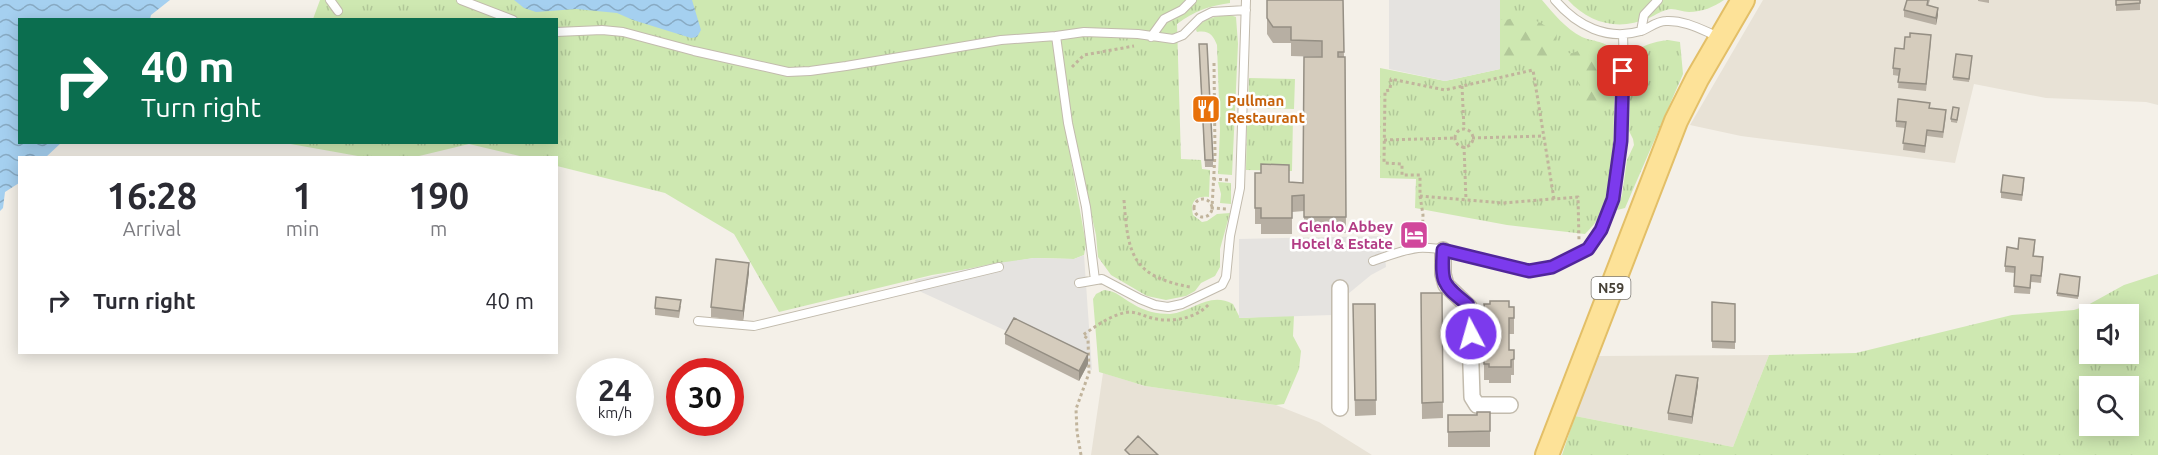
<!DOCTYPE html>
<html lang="en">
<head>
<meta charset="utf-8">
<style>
  body { margin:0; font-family:Ubuntu,sans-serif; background:#f7f7f7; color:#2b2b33; height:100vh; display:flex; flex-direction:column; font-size:22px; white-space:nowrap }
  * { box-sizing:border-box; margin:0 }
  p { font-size:20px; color:#7c7c81 }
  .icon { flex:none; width:33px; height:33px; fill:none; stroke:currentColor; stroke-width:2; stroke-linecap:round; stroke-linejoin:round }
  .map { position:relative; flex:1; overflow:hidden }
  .panel { position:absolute; left:18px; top:156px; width:540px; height:198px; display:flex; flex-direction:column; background:#fff; border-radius:0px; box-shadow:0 3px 15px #0003 }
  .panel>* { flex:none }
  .hud { position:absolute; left:18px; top:18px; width:540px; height:126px; border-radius:0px; box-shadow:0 3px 15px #0003; background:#0b6e4f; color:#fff; overflow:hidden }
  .controls { position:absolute; left:2079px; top:304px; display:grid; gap:12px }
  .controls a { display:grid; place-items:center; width:60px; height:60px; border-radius:0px; background:#fff; box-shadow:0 3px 15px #0003; font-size:30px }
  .speed { position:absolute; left:576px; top:358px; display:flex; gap:12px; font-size:30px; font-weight:700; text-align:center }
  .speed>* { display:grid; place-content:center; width:78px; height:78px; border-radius:50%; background:#fff; box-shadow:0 3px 15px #0003; line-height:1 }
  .speed small { font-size:15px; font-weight:400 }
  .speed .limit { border:9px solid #d22; background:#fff; color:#111 }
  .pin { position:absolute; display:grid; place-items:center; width:51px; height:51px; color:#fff; margin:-26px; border-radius:12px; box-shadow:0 3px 9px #0006 }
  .me { position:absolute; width:66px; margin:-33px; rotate:354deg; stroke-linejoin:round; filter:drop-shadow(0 0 4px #0008) }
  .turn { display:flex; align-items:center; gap:21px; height:126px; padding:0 24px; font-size:27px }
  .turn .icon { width:78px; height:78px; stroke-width:2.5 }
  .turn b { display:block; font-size:42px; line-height:51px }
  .eta { display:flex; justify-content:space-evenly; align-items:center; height:102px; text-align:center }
  .eta b { font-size:36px; font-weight:600; line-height:42px }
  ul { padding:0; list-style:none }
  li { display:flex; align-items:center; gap:18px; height:84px; padding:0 24px }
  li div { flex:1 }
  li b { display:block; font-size:22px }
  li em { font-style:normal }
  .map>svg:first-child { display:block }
  .residential { fill:#e8e2d6 }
  .grass { fill:url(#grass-tufts); fill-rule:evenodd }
  .forest { fill:url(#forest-firs) }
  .parking { fill:#e5e3e0 }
  .water { fill:url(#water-waves) }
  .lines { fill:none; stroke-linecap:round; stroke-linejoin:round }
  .service-casing { stroke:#c2bbad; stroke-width:10 }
  .minor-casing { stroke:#c2bbad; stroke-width:18 }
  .primary-casing { stroke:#e3bf67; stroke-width:26 }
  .path { stroke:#c1b49c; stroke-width:3; stroke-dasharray:3 3; stroke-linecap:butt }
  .service { stroke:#fff; stroke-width:8 }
  .minor { stroke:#fff; stroke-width:15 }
  .primary { stroke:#fde298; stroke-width:22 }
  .wall { fill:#b7afa3 }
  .shaded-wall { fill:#958f84 }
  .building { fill:#d5ccbd; stroke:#958f84; stroke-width:1.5 }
  .route-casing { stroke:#51269a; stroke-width:15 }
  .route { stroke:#7c3aed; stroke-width:10 }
  .labels { text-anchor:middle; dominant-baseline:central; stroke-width:5; stroke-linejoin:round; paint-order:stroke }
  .shield { fill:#fff; stroke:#7e7a73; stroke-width:1.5 }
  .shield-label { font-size:14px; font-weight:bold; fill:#474137 }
  .food-label { font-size:15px; font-weight:bold; fill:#c56008; stroke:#fff; text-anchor:start }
  .hotel-label { font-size:15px; font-weight:bold; fill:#b23c85; stroke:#fff; text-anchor:end }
</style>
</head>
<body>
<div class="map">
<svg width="2158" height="455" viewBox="0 0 2158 455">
  <defs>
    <pattern id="grass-tufts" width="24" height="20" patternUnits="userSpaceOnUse" patternTransform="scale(1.5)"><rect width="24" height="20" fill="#cee8b1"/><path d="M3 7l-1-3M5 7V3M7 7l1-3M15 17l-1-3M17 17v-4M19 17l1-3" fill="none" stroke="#b2c899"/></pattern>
    <pattern id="forest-firs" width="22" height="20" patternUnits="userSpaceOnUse" patternTransform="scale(1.5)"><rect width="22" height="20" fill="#cee8b1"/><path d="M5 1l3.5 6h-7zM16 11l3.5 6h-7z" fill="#b2c899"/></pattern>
    <pattern id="water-waves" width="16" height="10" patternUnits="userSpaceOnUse" patternTransform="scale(1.5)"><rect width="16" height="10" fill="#a5d0f0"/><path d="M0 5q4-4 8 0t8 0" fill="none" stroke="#88aac3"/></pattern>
  </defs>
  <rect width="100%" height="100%" fill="#f4f0e8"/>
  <path class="residential" d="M1763 0H2158V105L2146 102 2046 98 1974 84 1955 163 1741 136 1690 125Z
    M1769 355 1733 447 1575 416 1586 384 1599 356Z
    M1103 373 1145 386 1276 405 1319 422 1372 455H1091Z"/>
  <path class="grass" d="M320 0H1230V3C1209 6 1194 11 1177 24L1181 159 1201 160 1202 169 1210 170 1209 197C1195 195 1190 202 1193 215L1202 222 1207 221 1217 214 1230 213 1220 249V267L1215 276 1201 283 1195 291 1186 296 1166 300 1147 296 1111 275 1098 257 1096 235 1079 160H1071L1086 244 1084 255 1074 259 1034 258 932 275 779 312 734 234 665 193 557 166 556 158 524 157 469 144 415 157 369 158 285 143 556 142V20L313 19Z
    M1500 0H1542C1554 14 1565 28 1582 37 1592 42 1608 40 1613 53 1616 61 1614 72 1614 81 1614 122 1615 168 1603 208 1599 219 1593 226 1585 234L1507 225 1415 208 1416 179 1380 178V68L1445 81 1500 69Z
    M1568 0H1724C1714 7 1702 12 1689 12 1683 12 1677 9 1671 9 1662 10 1656 15 1649 18 1619 31 1590 24 1568 0Z
    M1230 15 1236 17 1238 44 1232 175 1218 174 1220 130 1217 45C1213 35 1209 30 1197 32L1196 30C1202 18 1216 16 1230 15Z
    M1668 40 1680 42 1683 74 1625 208 1617 210 1622 195 1627 160 1634 145 1633 139 1629 131 1631 58C1638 45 1654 42 1668 40Z
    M1249 78 1295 79 1294 109 1248 108Z
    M1247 116 1293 117 1292 171 1246 170Z
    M1218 182 1231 183V204L1220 203 1221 194Z
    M2158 274V455H1562L1575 416 1733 447 1769 355 1856 353 2012 315 2074 310 2086 306 2124 285ZM2090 315H2128V354H2090ZM2090 387H2128V426H2090Z
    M1104 290C1117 291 1122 298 1133 304 1144 311 1157 314 1170 314 1193 312 1209 291 1233 304L1240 318 1294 315 1293 336 1301 351 1299 369 1284 404 1276 405 1145 386 1099 372 1093 299 1096 294Z"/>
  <path class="forest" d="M1516 17C1533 17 1543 24 1556 33 1559 44 1551 43 1548 52L1550 55 1573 53 1587 47 1594 50C1602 65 1604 91 1595 107 1593 111 1588 115 1585 118 1581 98 1579 71 1566 54L1491 65 1499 19 1506 20Z"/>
  <path class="parking" d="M1389 0H1500V69L1445 81 1389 69Z
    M1383 236 1386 267 1371 275 1337 303 1332 315 1239 318V239Z
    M1084 255 1092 370 919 291 915 280 991 264 1034 258 1074 259Z"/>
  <path class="water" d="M0 0H170L151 15 150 19 20 20V142L61 143 46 157 20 158 19 183 5 192 3 208 0 211Z
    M514 0H692L701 30 697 37 691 38 633 20 617 13 576 9 536 12 524 8Z"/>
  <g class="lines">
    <g class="service-casing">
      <path id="service" d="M330 0 338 11
        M461 0 513 20
        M1555 0C1577 26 1607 41 1641 31 1649 28 1657 21 1666 21 1685 20 1702 30 1719 37
        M1641 31 1644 15 1658 0
        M556 32 602 30 623 32 694 51 788 72 810 71 846 66 1001 40 1056 36 1068 123 1086 207 1095 280
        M1056 36 1084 32 1138 34 1173 39 1183 35 1200 18 1212 12 1246 10
        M1151 37 1164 19 1182 10 1192 0
        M1373 261C1388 256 1402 250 1418 248 1448 246 1498 264 1529 271 1546 270 1576 260 1588 248 1627 208 1625 88 1623 34
        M1079 283 1102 279 1140 299 1155 305 1168 307 1182 304 1222 285 1226 277 1230 236 1240 188 1246 0
        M698 321 754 326 999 267"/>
    </g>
    <g class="minor-casing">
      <path id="minor" d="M1443 250V274L1446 285 1469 307 1472 397 1477 405H1510
        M1340 408V288"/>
    </g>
    <g class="primary-casing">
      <path id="primary" d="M1547 455 1676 121 1697 79 1743 0"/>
    </g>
    <path class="path" d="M1214 63 1215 154 1212 208 1226 209
      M1072 67 1084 55 1134 46
      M1462 86 1464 129
      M1455 138a9 9 0 1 1 18 0a9 9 0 1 1-18 0Z
      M1472 138 1543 136
      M1384 140 1455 138
      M1464 146 1466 200
      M1213 179 1229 180
      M1420 196 1423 215 1422 237
      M1554 199 1533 70 1445 90 1391 79 1390 90 1385 91 1384 163 1402 164V175H1420V196L1502 203 1578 197 1579 241
      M1194 208a9 9 0 1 1 18 0a9 9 0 1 1-18 0Z
      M1124 200C1128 255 1132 276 1190 287
      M1081 455 1077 432 1076 409 1089 373 1088 339 1083 335C1096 326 1112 314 1129 312 1137 312 1144 316 1152 318 1170 323 1196 319 1209 304"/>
    <use href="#service" class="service"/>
    <use href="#minor" class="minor"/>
    <use href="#primary" class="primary"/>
  </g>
  <path class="wall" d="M1267 0H1343L1344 57H1345L1346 233H1304V211L1292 212V234H1261V224H1255V173L1289 182 1303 183 1322 57 1291 56V43H1273L1267 34Z
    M1907 0H1930L1928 6 1938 15 1936 25 1904 17V10Z
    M1978 0H1989V3L1978 1Z
    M2116 0H2140V10L2116 11Z
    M1910 37 1931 42 1926 91 1898 88 1899 76 1893 75V68Z
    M1199 51 1213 160V167H1205Z
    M1972 56 1969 82 1953 80V77Z
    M1930 108 1946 116 1943 138 1927 136 1925 153 1903 150 1905 128 1896 127V121Z
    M1959 111 1957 123 1951 122V119Z
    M2024 185 2022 201 2001 198V192Z
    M2035 246 2034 256 2043 264 2041 283 2031 282 2030 294 2014 293 2015 273 2005 272V266L2018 249Z
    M749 272 743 321 711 317V307Z
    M2080 280 2078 299 2057 296V293Z
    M1421 293H1442L1443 418 1422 419Z
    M1712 302 1735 304V349L1712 348Z
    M1353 304H1375L1376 415 1355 416Z
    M1484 304 1514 307V334H1509V350H1514V375H1511V383H1489V380H1484V353H1489V330H1485Z
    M681 306 679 318 655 315V308Z
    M1005 334 1088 364 1079 381 1005 344Z
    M1698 385 1692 424 1668 420V413Z
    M1490 412V447H1448V415H1477Z"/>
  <path class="shaded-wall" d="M1938 8V15L1936 25V18Z
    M749 263V272L743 321V311Z
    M1088 354V364L1079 381V371Z
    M1698 378V385L1692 424V417Z"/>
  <path class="building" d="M1267 0H1343L1344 52H1338V57H1345L1346 217H1304V195L1292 196V218H1261V208H1255V173H1261V164L1289 165V182L1303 183 1304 57H1322V41L1291 40V27H1273L1267 18Z
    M1907 0H1928L1927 5 1938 8 1936 18 1904 10Z
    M2116 0H2140V3L2116 5Z
    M1910 33 1931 35 1926 84 1898 82 1900 69 1893 68 1895 48 1904 49 1905 37H1910Z
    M1199 44H1207L1213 160H1205Z
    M1956 54 1972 56 1969 79 1953 77Z
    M1898 99 1930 103 1929 108 1946 110 1943 132 1927 130 1925 146 1903 143 1906 122 1896 121Z
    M1953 107 1959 108 1957 120 1951 119Z
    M2003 175 2024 178 2022 195 2001 192Z
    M2019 238 2035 240 2033 256 2043 257 2041 276 2031 275 2030 288 2014 286 2015 267 2005 266 2007 247 2018 249Z
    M716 259 749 263 743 311 711 307Z
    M2060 274 2080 277 2078 296 2057 293Z
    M1421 293H1442L1443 402 1422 403Z
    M656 297 681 300 679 311 655 308Z
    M1490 301H1509V307H1514V318H1509V350H1514V359L1511 360V367H1489V364H1484V353H1489V314H1485L1484 304H1490Z
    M1712 302 1735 304V342L1712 341Z
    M1353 304H1375L1376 400H1355Z
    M1014 318 1088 354 1079 371 1005 334Z
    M1676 375 1698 378 1692 417 1668 413Z
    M1477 412H1490V431L1448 432V415H1477Z
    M1138 436 1158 455H1130L1125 450Z"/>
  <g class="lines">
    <g class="route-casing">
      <path id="route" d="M1471 334 1468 305C1443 284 1441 285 1443 250L1529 271 1552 267 1588 249 1601 230 1613 199 1621 141 1623 71"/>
    </g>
    <use href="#route" class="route"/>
  </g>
  <defs>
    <g id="restaurant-square" transform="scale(1.5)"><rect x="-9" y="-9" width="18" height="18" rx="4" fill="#e8710a" stroke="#fff"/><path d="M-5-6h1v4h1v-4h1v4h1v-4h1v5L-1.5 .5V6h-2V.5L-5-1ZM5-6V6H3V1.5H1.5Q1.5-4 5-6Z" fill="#fff"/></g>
    <g id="hotel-square" transform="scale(1.5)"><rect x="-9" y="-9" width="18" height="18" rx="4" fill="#d1479c" stroke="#fff"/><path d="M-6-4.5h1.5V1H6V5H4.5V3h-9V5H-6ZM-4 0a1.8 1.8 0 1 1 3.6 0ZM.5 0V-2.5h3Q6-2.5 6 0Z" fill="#fff"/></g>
  </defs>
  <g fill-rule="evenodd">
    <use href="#restaurant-square" x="1206" y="109"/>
    <use href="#hotel-square" x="1414" y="235"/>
  </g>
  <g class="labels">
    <rect class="shield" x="1591.5" y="277" width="39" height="22" rx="4.5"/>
    <g class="shield-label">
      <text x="1611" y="288">N59</text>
    </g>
    <g class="food-label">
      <text x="1227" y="100">Pullman<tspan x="1227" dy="17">Restaurant</tspan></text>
    </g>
    <g class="hotel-label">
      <text x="1393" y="226">Glenlo Abbey<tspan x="1393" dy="17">Hotel &amp; Estate</tspan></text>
    </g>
  </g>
</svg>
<div class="controls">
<a><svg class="icon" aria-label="sound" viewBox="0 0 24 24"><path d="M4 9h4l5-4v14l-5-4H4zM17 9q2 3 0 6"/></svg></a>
<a><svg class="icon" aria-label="search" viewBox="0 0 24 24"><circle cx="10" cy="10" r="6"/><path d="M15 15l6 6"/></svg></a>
</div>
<div class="speed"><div>24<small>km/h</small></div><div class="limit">30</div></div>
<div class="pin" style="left:1623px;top:71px;background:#d93025"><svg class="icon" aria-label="arrive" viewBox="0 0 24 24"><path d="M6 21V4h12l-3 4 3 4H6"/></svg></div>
<svg class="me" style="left:1471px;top:334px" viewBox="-20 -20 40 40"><circle r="17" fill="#7c3aed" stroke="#fff" stroke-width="3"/><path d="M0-11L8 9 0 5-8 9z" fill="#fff"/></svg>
<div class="hud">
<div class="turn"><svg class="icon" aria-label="right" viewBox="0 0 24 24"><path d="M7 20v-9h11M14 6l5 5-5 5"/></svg><div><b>40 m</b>Turn right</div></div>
</div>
<section class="panel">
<div class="eta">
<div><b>16:28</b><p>Arrival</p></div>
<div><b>1</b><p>min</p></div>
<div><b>190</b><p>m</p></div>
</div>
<ul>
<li><svg class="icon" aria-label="right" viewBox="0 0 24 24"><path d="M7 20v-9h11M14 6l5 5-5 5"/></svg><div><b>Turn right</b></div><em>40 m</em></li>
</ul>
</section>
</div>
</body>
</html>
